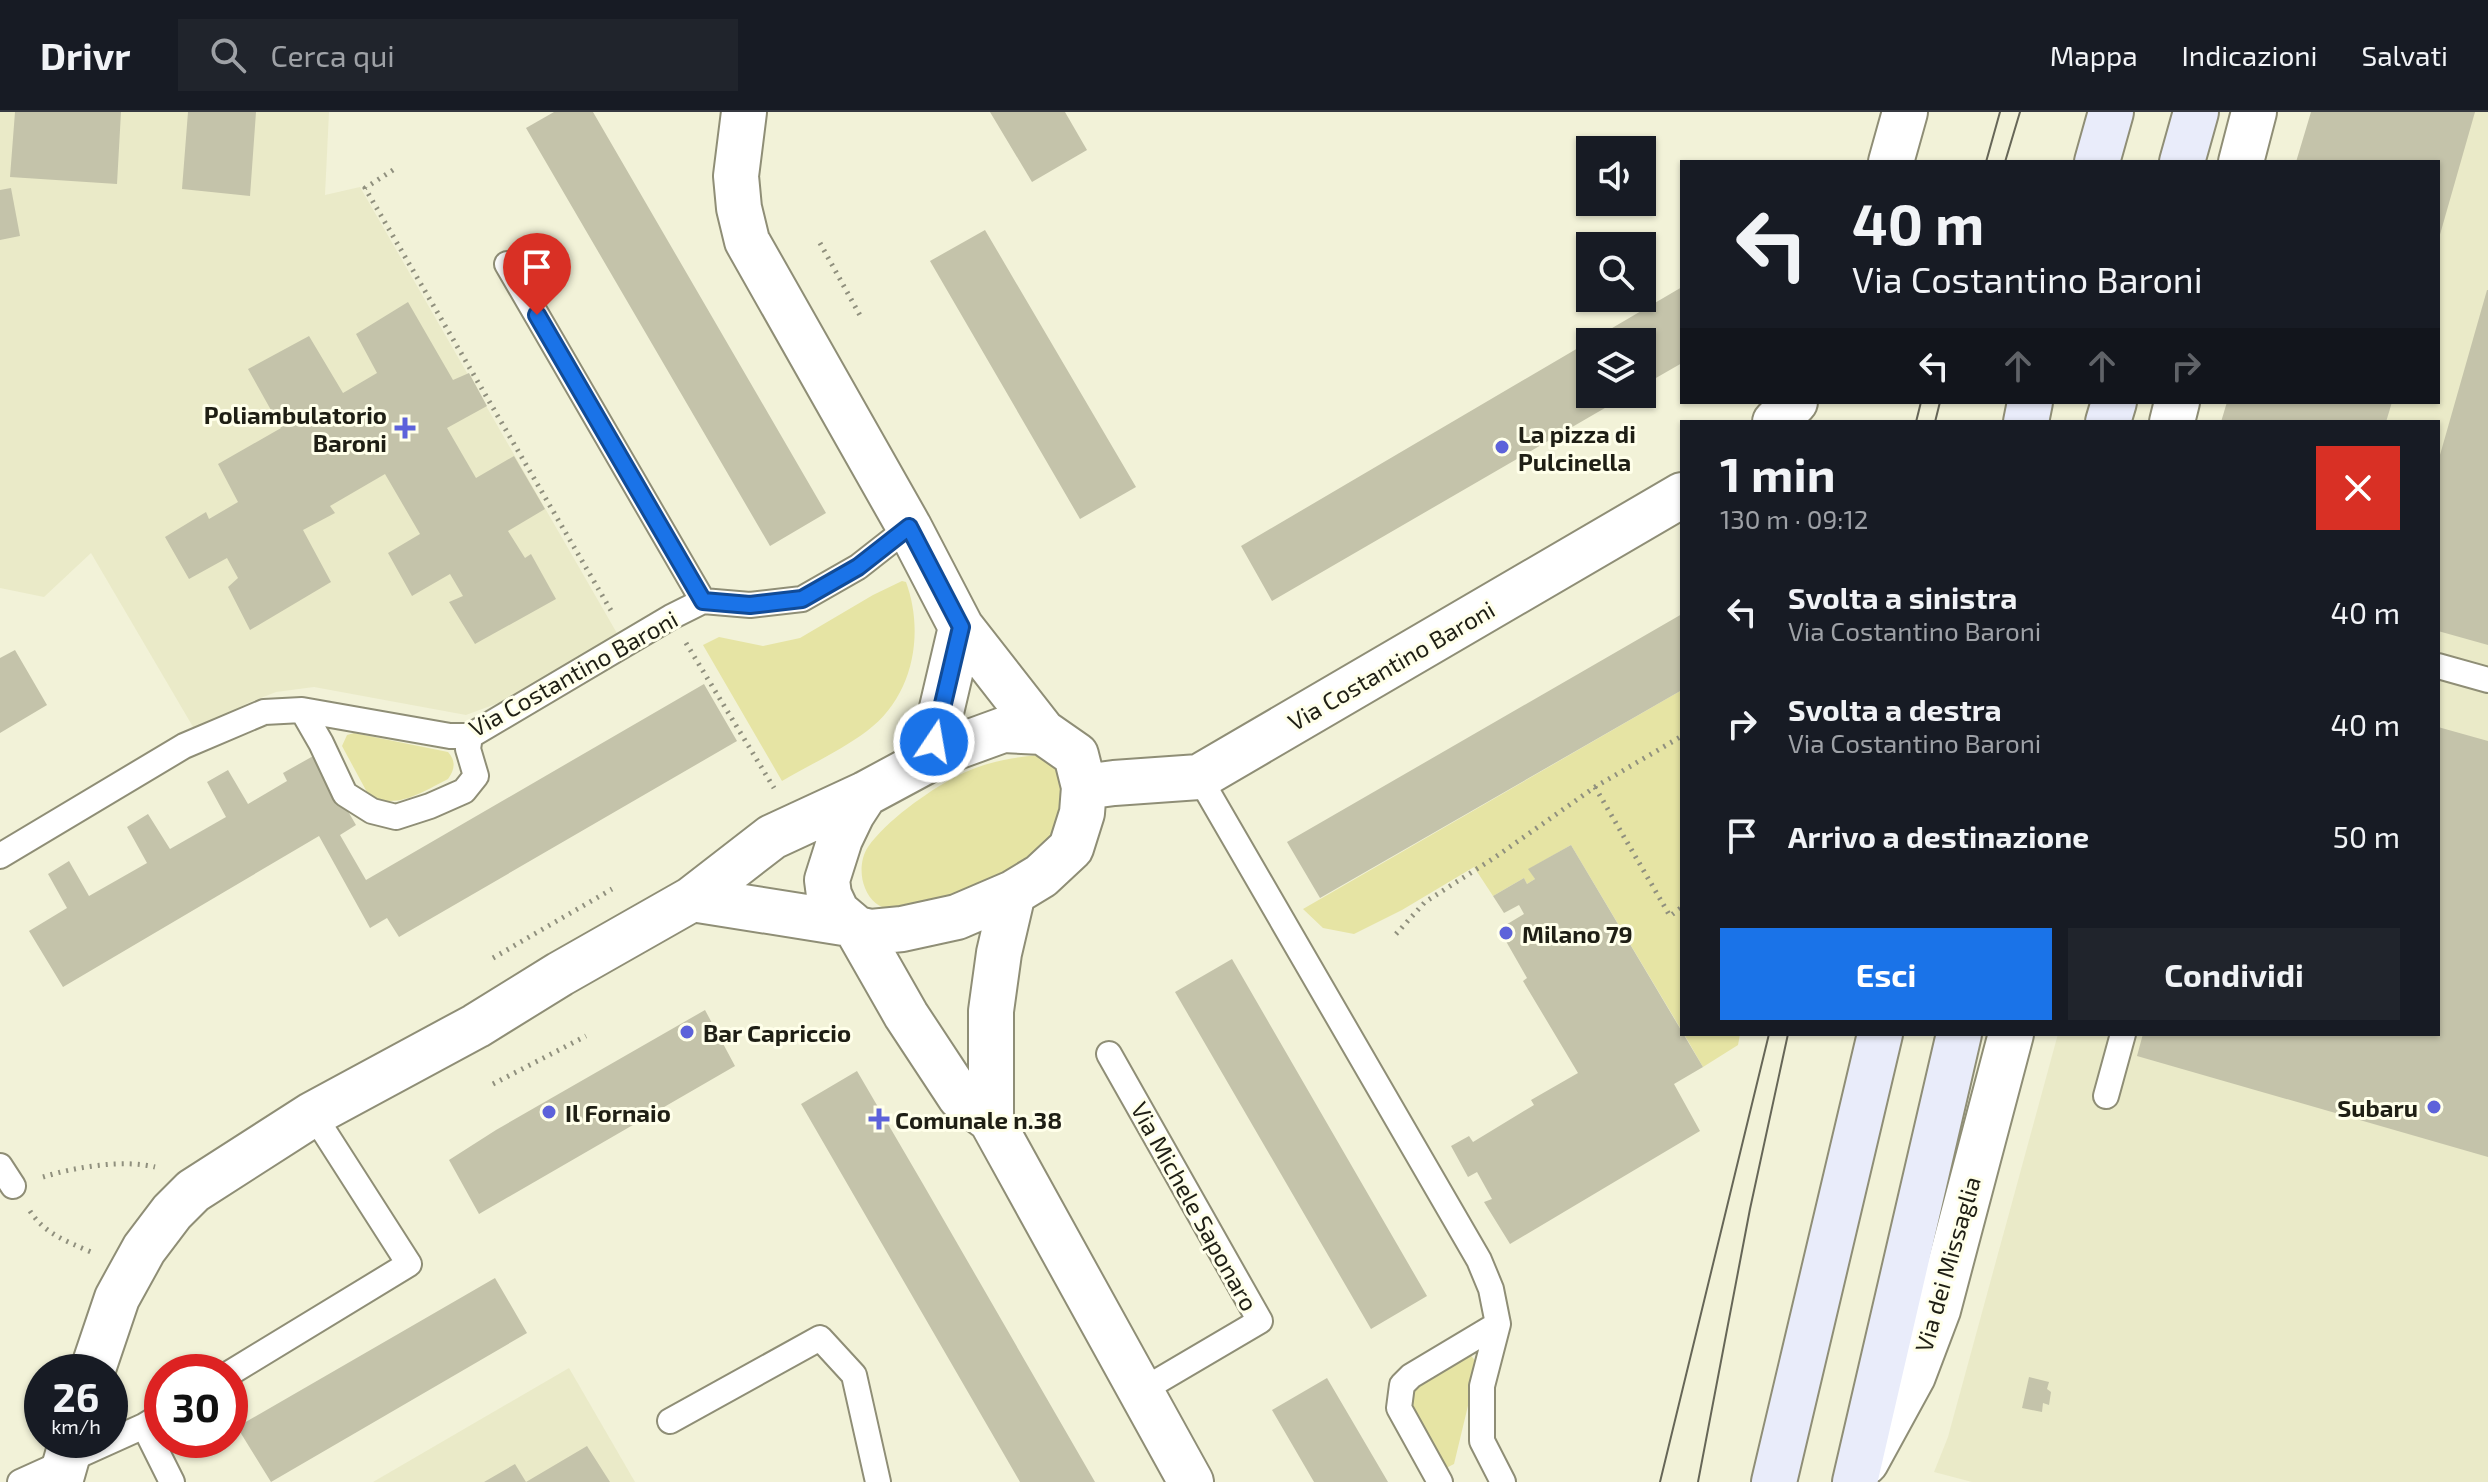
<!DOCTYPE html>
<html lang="it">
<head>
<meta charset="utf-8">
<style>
  body { margin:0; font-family:"Exo 2",sans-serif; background:#20242c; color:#f1f3f6; height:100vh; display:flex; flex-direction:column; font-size:30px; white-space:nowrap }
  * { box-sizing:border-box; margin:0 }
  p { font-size:26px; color:#9ea1a6 }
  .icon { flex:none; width:44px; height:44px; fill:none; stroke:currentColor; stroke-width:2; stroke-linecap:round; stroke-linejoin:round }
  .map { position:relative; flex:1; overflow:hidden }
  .details { position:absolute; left:1680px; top:308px; width:760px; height:616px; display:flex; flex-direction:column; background:#171b24; border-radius:0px; box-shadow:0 2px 6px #0004 }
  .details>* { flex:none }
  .top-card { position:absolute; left:1680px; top:48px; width:760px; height:244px; border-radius:0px; box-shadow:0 2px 6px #0004; background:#171b24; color:#f1f3f6; overflow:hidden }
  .controls { position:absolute; left:1576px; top:24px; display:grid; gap:16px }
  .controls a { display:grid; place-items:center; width:80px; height:80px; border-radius:0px; background:#171b24; box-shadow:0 2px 6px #0004; font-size:40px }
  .speed { position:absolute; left:24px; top:1242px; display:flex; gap:16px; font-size:40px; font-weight:700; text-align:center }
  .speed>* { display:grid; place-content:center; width:104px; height:104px; border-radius:50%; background:#171b24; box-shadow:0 2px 6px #0004; line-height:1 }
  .speed small { font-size:20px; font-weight:400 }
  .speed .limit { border:12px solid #d22; background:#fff; color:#111 }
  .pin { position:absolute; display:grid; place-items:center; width:68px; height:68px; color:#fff; margin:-82px -34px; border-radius:50% 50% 50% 0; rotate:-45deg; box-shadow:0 0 8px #0007 }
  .pin .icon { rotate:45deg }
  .me { position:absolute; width:88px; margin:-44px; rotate:12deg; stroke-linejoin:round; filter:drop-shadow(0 0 6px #0008) }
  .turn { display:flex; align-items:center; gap:28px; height:168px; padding:0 40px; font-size:36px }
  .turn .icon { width:104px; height:104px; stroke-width:2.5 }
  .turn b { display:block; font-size:56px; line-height:68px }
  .lanes { display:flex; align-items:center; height:76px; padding:0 40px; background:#0003; justify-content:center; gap:40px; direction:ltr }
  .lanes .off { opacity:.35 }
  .round { display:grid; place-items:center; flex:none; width:84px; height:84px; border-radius:0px; background:#20242c }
  .overview { display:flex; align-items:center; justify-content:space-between; height:136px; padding:0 40px }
  h1 { font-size:48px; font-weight:700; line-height:60px }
  .button { display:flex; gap:16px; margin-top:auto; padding:16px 40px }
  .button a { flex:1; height:92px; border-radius:0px; background:#1a73e8; color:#fff; font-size:32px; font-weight:700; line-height:92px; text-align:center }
  .button a+a { background:#20242c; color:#f1f3f6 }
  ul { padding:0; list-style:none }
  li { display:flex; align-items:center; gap:24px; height:112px; padding:0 40px }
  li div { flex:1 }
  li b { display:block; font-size:30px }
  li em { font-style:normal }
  header { display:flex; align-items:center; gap:48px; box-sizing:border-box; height:112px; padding:0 40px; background:#171b24; border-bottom:2px solid #363941 }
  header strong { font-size:38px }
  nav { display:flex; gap:44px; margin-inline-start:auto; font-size:28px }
  .search { width:560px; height:72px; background:#20242c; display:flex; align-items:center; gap:20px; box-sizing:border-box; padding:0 28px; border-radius:0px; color:#9ea1a6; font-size:30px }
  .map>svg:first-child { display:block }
  .built { fill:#eaeac8 }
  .green { fill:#e6e4a4 }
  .building { fill:#c4c3aa }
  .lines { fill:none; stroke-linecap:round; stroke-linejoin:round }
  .lane-casing { stroke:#8f8e76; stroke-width:28 }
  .street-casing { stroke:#8f8e76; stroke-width:48 }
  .secondary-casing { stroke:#8f8e76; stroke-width:48 }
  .path { stroke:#90907e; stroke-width:5; stroke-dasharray:2 6; stroke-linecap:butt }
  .lane { stroke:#fff; stroke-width:24 }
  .street { stroke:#fff; stroke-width:44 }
  .secondary { stroke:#e9ecfa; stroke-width:44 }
  .tram { stroke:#666657; stroke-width:2 }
  .route-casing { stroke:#114b97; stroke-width:20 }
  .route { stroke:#1a73e8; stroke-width:14 }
  .poi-dot { fill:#5d62da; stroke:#ffffea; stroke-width:3 }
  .labels { text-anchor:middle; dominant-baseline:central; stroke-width:6; stroke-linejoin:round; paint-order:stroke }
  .poi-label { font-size:24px; font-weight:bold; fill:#1f1f15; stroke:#ffffea; text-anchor:start }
  .street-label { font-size:24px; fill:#1f1f15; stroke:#ffffea }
</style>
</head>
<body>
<header>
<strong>Drivr</strong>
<div class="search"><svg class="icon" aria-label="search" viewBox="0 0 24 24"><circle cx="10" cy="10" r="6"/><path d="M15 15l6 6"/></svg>Cerca qui</div>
<nav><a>Mappa</a><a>Indicazioni</a><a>Salvati</a></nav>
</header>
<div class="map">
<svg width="2488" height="1370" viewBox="0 0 2488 1370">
  <rect width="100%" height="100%" fill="#f2f2d8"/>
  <path class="built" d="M0 0H329L325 83 360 75 618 523 501 590 466 603 314 575 276 580 248 591 196 620 91 441 44 485 0 476Z
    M2313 0H2488V1370H1972L1934 1360 1948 1325 2058 922H2438V310H2227L2233 290H2438V50Z
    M569 1256 635 1370H373Z"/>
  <path class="green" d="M902 469 906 470C925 522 913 585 867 619 842 638 809 653 782 669L703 533 719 525 763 534 800 526 873 483Z
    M1682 578V919L1571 733 1529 757 1535 767 1527 772 1524 766 1493 784 1474 755 1402 798 1354 822 1323 816 1303 797Z
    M354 621 448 640C456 649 455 657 448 667 424 679 394 700 368 682L342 634 347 623Z
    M1038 643 1054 648 1073 696 1042 737 991 774 892 799C879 795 870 789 865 776 860 764 860 747 868 735 886 709 927 680 955 665 982 651 1008 646 1038 643Z
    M1684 922H1740L1738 933 1703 955Z
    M1467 1239 1478 1252 1454 1352 1444 1357 1406 1300 1408 1277Z"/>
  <path class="building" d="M15 0H121L117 72 10 65Z
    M188 0H256L250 84 182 77Z
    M554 0H593L826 401 770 434 526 16Z
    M990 0H1065L1087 38 1032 70Z
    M2311 0H2475L2439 126 2438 50H2296Z
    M11 76 20 124 0 128V78Z
    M985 118 1136 375 1080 407 930 149Z
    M1682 175V251L1642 274V230H1590V282H1629L1272 489 1241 434Z
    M2487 178H2488V533L2438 519V350Z
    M408 190 453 268 469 261 487 294 447 316 476 366 514 344 545 397 508 419 525 446 531 442 556 487 475 532 449 490 463 484 450 462 412 484 388 441 420 422 385 362 330 394 335 401 303 418 331 470 250 518 228 475 238 466 227 446 189 467 165 425 206 400 209 407 238 390 218 352 281 316 248 257 309 224 343 281 377 261 356 222Z
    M2227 290H2392L2386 310H2221Z
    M1682 502V578L1320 786 1287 730Z
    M15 538 47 593 0 621V546Z
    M704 572 737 629 399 825 387 806 370 816 319 724 63 875 29 819 67 796 48 762 69 749 89 784 147 751 127 715 148 702 170 737 226 705 207 670 228 658 248 692 287 669 283 661 315 643 356 713 340 723 366 768Z
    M2438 615 2488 629V1045L2137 944 2143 922H2438Z
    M1571 733 1703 955 1674 972 1700 1019 1510 1132 1484 1090 1492 1087 1477 1060 1468 1065 1451 1034 1469 1024 1473 1030 1534 993 1531 988 1578 961 1523 869 1527 866 1499 817 1524 802 1519 793 1504 801 1493 784 1524 766 1527 772 1535 767 1528 757Z
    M1232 847 1427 1184 1371 1217 1175 880Z
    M705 898 735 954 479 1102 449 1048 496 1018Z
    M857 959 923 1072 1095 1370H1020L801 992Z
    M495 1166 527 1221 271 1370 237 1315Z
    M2029 1265 2049 1270 2047 1277 2051 1280 2049 1293 2043 1291 2042 1300 2022 1296Z
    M1327 1266 1354 1312 1388 1370H1314L1272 1298Z
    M587 1334 610 1370H484L515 1352 526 1370Z"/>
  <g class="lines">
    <g class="lane-casing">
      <path id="lane" d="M507 152 703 489
        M2438 554 2488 568
        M302 598 321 631 345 682 372 699 396 705 430 694 464 679 476 664 468 637 470 624
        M1199 665 1479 1148 1491 1177 1498 1212 1482 1274V1329L1503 1370
        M0 744 184 634 264 600 302 598 450 624H470L671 505 703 489 750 493 802 487 858 455 909 415
        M1109 942 1260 1209 1141 1279
        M2106 984 2123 922
        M0 1054 13 1074
        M230 1261 409 1152 313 1002
        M670 1309 820 1226 854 1263 878 1370
        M144 1314 172 1370
        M20 1370 144 1314 162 1303
        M1440 1370 1399 1296 1402 1273 1411 1264 1498 1212"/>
    </g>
    <g class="street-casing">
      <path id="street" d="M744 0 736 64 739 96 747 129 909 415 961 515 1043 620 1076 643 1084 675 1082 701 1071 736 1041 764 1013 781 957 805 902 817 871 820 857 817 837 800 829 783 827 768 840 727 852 702 865 682
        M1891 50 1905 0
        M2241 50 2254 0
        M1775 310 1795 290
        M2172 310 2177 290
        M930 647 948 638 1003 618 1043 620
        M1084 675 1114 671 1199 665 1682 383
        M692 787 850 812
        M857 817 906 903 960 985 991 1008 1191 1370
        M991 1008V899L999 841 1013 781
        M92 1260 117 1186 144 1137 172 1100 193 1079 313 1002 476 914 560 862 692 787 772 725 865 682 930 647 961 515
        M1866 1350 1913 1264 1938 1198 2011 922
        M60 1370 72 1328"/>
    </g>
    <g class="secondary-casing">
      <path id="secondary" d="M2097 50 2111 0
        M2182 50 2196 0
        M2026 310 2030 290
        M2108 310 2114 290
        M1774 1370 1880 922
        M1855 1370 1959 922"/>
    </g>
    <path class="path" d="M393 58 365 76 613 502
      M820 131 862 207
      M686 531 774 676
      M1595 675 1670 804 1682 795
      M1396 822 1425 790 1494 746 1595 675 1682 624
      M493 846 612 777
      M493 972 586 924
      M43 1065C75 1055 123 1047 155 1055
      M30 1099C45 1122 66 1129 91 1140"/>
    <use href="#lane" class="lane"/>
    <use href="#street" class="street"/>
    <use href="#secondary" class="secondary"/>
    <path class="tram" d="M1986 50 2000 0
      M2005 50 2020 0
      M1916 310 1921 290
      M1935 310 1940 290
      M1660 1370 1769 922
      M1698 1370 1750 1097 1788 922"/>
  </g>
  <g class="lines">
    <g class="route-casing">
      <path id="route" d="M537 203 703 489 750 493 802 487 858 455 909 415 961 515 934 630"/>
    </g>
    <use href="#route" class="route"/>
  </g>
  <g class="poi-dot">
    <path d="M401 304h8v8h8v8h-8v8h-8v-8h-8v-8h8z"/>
    <circle cx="1502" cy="335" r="8"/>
    <circle cx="1506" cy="821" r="8"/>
    <circle cx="687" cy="920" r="8"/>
    <circle cx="2434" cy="995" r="8"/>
    <circle cx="549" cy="1000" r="8"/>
    <path d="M875 995h8v8h8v8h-8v8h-8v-8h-8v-8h8z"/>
  </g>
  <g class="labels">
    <g class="poi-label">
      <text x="387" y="302" text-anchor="end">Poliambulatorio<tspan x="387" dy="28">Baroni</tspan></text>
      <text x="1518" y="321">La pizza di<tspan x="1518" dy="28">Pulcinella</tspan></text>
      <text x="1522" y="821">Milano 79</text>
      <text x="703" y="920">Bar Capriccio</text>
      <text x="2418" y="995" text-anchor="end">Subaru</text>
      <text x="565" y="1000">Il Fornaio</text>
      <text x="895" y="1007">Comunale n.38</text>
    </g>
    <g class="street-label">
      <text transform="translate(1391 553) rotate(-30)">Via Costantino Baroni</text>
      <text transform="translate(573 561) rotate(-29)">Via Costantino Baroni</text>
      <text transform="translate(1195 1094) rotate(61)">Via Michele Saponaro</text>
      <text transform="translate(1947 1152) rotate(-74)">Via dei Missaglia</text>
    </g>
  </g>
</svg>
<div class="controls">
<a><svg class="icon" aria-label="sound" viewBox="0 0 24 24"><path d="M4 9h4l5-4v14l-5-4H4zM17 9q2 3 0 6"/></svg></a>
<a><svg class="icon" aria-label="search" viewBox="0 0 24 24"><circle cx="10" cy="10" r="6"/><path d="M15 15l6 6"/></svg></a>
<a><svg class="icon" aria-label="layers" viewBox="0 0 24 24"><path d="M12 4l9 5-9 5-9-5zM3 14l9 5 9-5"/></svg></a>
</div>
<div class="speed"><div>26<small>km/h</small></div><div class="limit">30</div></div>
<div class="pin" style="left:537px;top:203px;background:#d93025"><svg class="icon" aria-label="arrive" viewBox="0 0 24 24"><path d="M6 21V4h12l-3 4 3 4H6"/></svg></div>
<svg class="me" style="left:934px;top:630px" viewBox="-20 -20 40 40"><circle r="17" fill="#1a73e8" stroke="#fff" stroke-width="3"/><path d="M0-11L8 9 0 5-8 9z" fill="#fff"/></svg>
<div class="top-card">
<div class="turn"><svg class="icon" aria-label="left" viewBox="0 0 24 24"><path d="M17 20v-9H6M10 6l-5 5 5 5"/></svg><div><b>40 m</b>Via Costantino Baroni</div></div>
<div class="lanes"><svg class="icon" aria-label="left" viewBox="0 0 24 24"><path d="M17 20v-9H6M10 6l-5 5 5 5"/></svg><svg class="icon off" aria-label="ahead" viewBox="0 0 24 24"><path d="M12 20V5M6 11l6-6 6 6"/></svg><svg class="icon off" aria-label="ahead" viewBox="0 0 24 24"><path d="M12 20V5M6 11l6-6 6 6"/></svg><svg class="icon off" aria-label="right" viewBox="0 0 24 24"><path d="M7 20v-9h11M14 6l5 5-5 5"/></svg></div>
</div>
<section class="details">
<div class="overview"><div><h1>1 min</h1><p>130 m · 09:12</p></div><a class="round" style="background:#d93025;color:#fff"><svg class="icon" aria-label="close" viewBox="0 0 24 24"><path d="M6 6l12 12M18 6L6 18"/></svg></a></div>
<ul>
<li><svg class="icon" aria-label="left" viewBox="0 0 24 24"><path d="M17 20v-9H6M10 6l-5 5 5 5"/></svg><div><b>Svolta a sinistra</b><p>Via Costantino Baroni</p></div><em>40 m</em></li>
<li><svg class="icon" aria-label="right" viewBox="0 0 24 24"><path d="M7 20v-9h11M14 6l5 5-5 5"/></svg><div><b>Svolta a destra</b><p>Via Costantino Baroni</p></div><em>40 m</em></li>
<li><svg class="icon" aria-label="arrive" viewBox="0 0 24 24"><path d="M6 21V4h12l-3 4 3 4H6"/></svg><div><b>Arrivo a destinazione</b></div><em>50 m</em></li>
</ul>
<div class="button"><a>Esci</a><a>Condividi</a></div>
</section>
</div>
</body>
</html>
